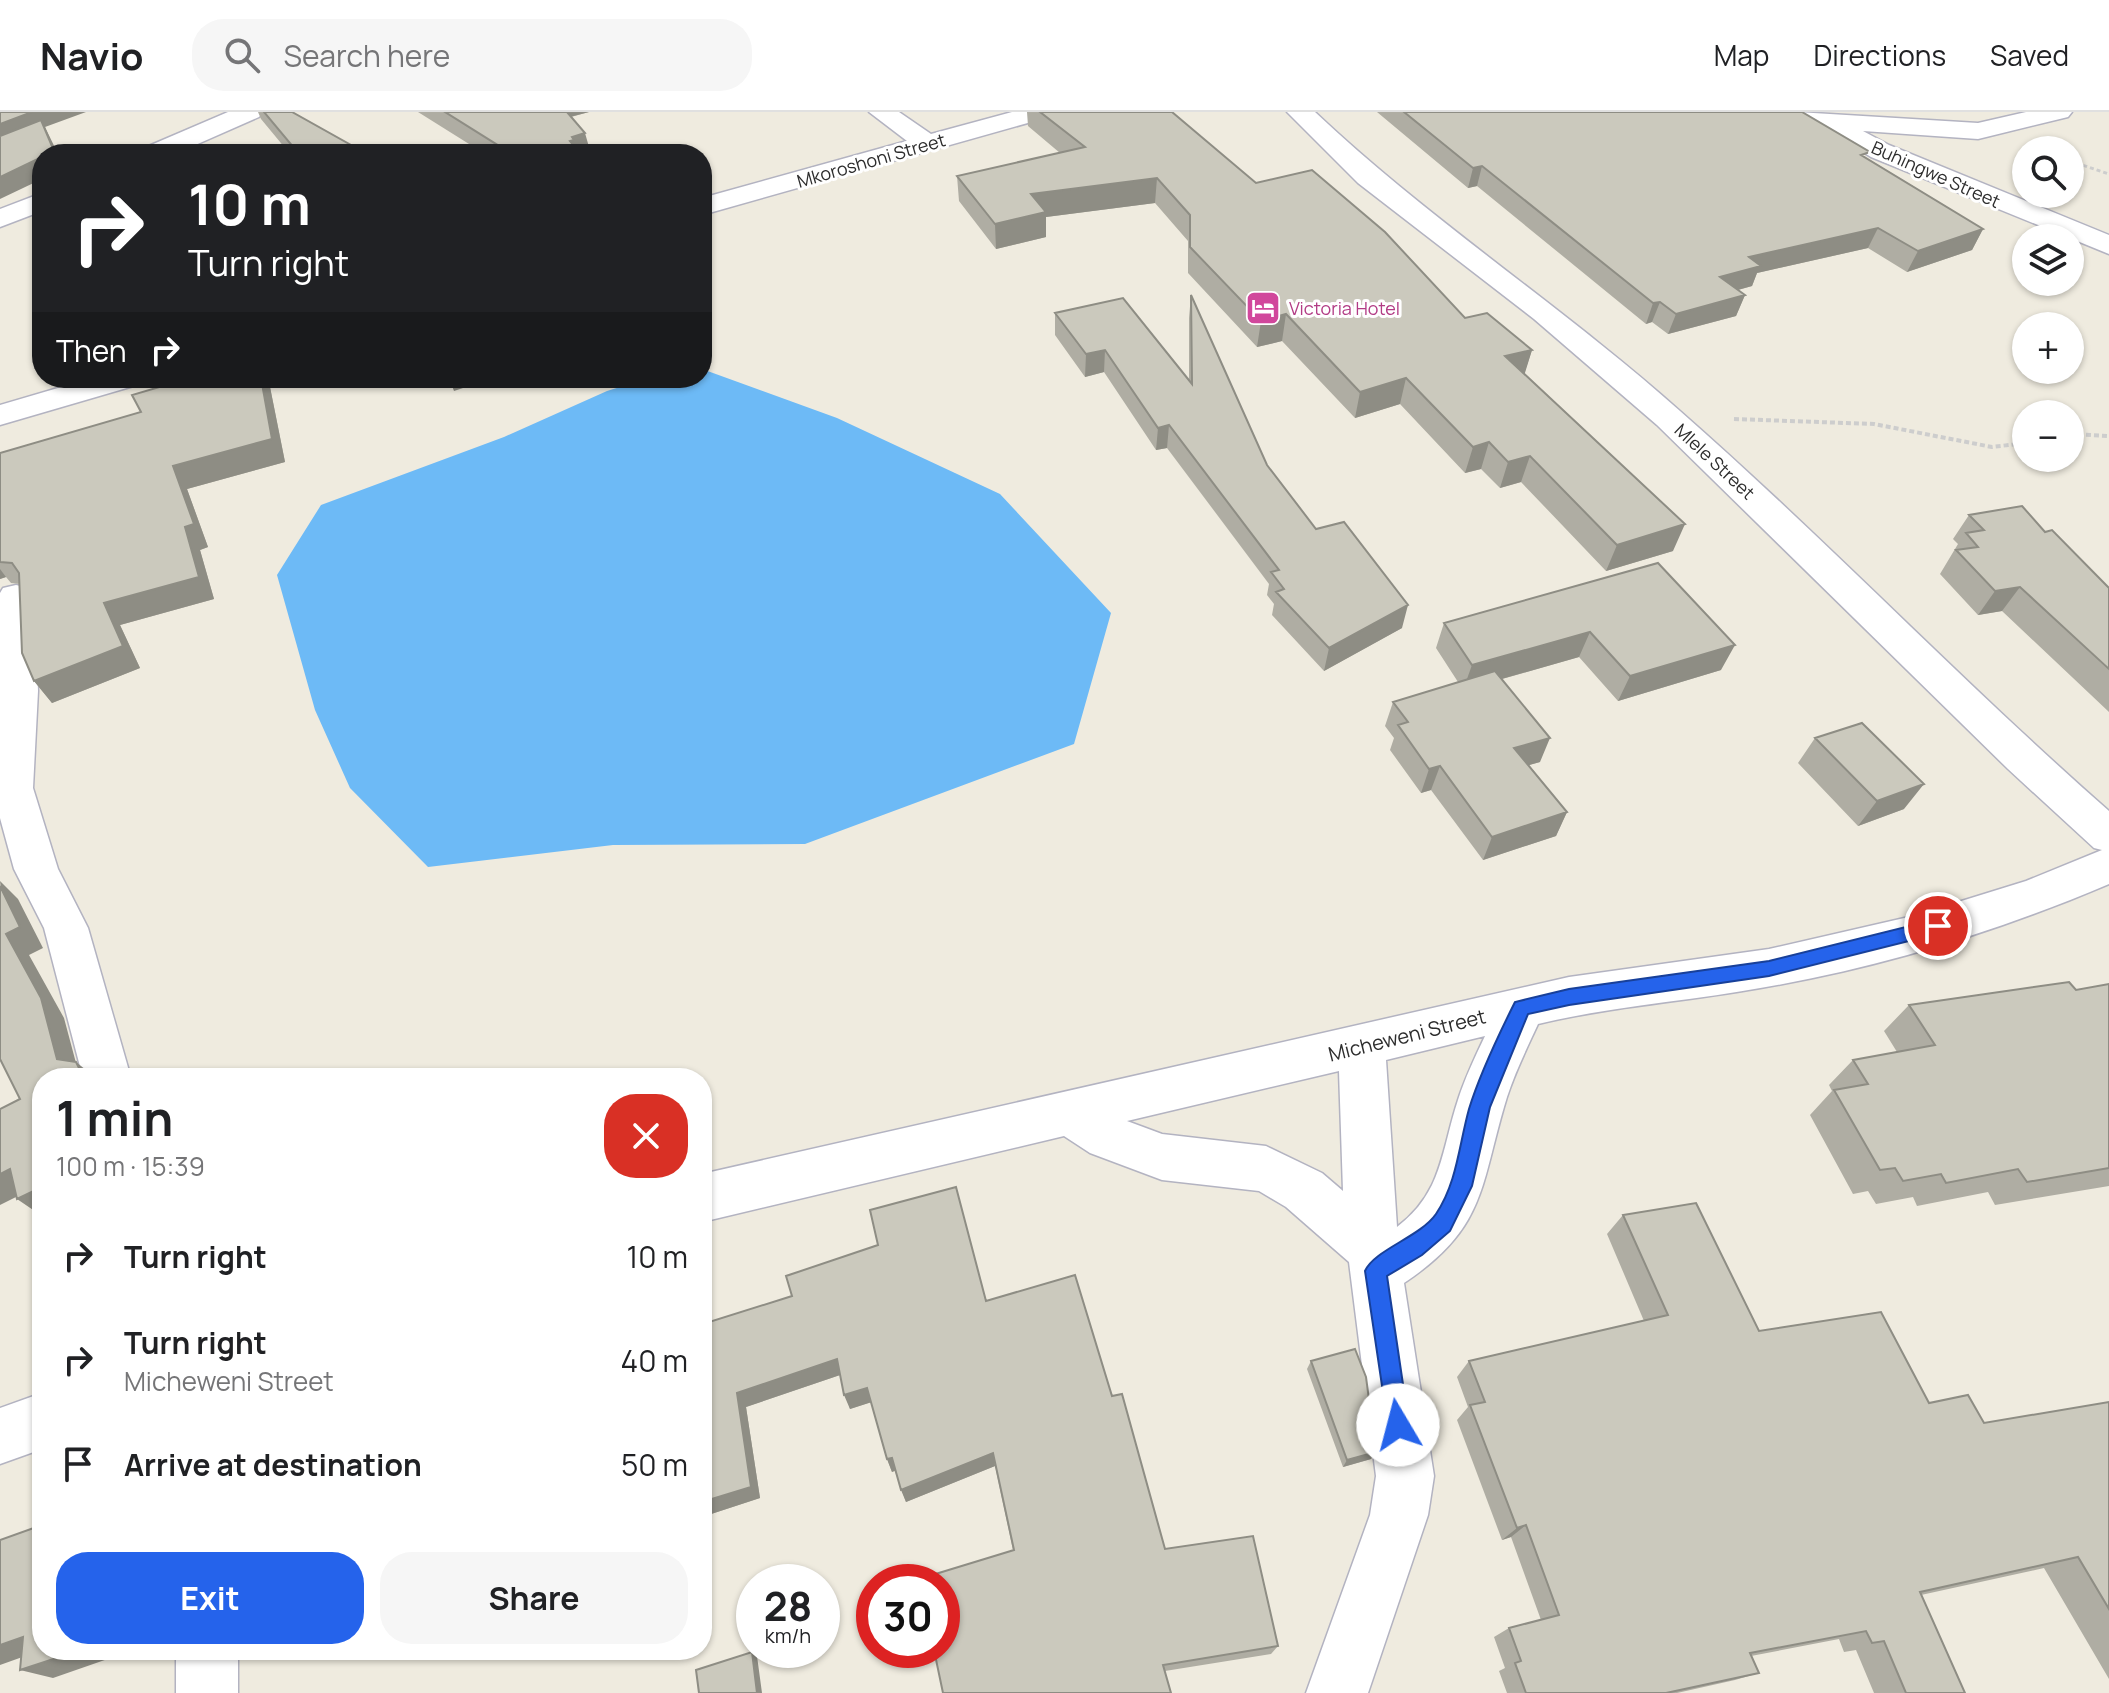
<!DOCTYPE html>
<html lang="en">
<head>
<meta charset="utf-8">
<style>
  body { margin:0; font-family:Manrope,sans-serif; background:#f6f6f6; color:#202124; height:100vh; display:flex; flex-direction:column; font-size:30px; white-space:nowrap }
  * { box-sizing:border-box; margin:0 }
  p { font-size:26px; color:#757577 }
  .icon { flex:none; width:44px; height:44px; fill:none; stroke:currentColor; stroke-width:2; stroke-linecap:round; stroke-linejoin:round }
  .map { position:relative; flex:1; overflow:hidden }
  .drawer { position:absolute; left:32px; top:956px; width:680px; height:592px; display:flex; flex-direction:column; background:#fff; border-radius:32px; box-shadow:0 2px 6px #0004 }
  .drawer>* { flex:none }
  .top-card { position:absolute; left:32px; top:32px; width:680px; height:244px; border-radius:32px; box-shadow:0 2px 6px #0004; background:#202124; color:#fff; overflow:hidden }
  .controls { position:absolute; left:2012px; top:24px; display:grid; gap:16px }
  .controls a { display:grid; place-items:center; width:72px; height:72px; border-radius:50%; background:#fff; box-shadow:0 2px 6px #0004; font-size:40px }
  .speed { position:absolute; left:736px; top:1452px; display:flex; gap:16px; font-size:40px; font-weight:700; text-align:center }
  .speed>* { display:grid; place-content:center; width:104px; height:104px; border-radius:50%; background:#fff; box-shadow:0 2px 6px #0004; line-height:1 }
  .speed small { font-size:20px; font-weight:400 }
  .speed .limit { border:12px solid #d22; background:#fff; color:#111 }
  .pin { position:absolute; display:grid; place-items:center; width:68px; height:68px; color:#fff; margin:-34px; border:4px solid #fff; border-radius:50%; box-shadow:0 2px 8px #0007 }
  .me { position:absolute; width:88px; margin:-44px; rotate:352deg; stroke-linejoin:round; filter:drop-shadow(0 0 6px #0008) }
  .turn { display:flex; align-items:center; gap:28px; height:168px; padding:0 24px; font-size:36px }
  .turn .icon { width:104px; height:104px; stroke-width:2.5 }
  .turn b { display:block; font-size:56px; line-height:68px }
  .then { display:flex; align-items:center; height:76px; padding:0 24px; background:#0003; gap:16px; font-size:30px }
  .round { display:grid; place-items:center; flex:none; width:84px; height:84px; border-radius:32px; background:#f6f6f6 }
  .summary { display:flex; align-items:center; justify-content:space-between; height:136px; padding:0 24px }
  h1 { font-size:48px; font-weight:700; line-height:60px }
  .action { display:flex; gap:16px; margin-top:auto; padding:16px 24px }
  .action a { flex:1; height:92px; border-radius:32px; background:#2563eb; color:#fff; font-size:32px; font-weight:700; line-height:92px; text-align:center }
  .action a+a { background:#f6f6f6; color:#202124 }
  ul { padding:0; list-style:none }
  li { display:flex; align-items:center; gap:24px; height:104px; padding:0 24px }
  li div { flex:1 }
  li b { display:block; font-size:30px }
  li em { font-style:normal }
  header { display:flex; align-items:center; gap:48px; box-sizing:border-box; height:112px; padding:0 40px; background:#fff; border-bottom:2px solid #e0e0e0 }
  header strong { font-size:38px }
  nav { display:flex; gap:44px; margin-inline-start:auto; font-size:28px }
  .search { width:560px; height:72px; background:#f6f6f6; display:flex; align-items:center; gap:20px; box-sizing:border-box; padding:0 28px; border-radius:32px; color:#757577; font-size:30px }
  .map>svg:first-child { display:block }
  .water { fill:#6dbaf6 }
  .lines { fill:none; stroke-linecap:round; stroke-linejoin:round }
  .minor-casing { stroke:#b3b3c1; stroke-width:3 }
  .path-far1 { stroke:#cdcdcd; stroke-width:3; stroke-dasharray:4 3; stroke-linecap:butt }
  .path { stroke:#cdcdcd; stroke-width:4; stroke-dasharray:5 3; stroke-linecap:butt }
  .minor { fill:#fff; fill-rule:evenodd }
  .wall { fill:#afada3 }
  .shaded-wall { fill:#8e8d84 }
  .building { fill:#cbc9bd; stroke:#8e8d84; stroke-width:2 }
  .route { fill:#2563eb; stroke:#184099; stroke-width:2 }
  .labels { text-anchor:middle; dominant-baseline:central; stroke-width:6; stroke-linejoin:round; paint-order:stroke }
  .far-street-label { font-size:18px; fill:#2d2d2d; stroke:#fff }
  .far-hotel-label { font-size:18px; fill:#b23c85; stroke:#fff; text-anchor:start }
  .street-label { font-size:20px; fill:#2d2d2d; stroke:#fff }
</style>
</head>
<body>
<header>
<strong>Navio</strong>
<div class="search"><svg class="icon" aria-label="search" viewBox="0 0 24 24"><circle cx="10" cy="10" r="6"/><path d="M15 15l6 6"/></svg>Search here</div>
<nav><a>Map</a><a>Directions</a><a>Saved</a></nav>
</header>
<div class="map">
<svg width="2109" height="1581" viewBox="0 0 2109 1581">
  <rect width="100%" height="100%" fill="#efebdf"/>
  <path class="water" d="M702 257 837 306 1000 382 1111 501 1074 632 805 732 613 733 428 755 350 676 315 598 277 463 321 393 504 325 607 279 649 266H702Z"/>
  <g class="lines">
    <g class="minor-casing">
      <path id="minor" d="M228 0H263L259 5 175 42H140L144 36Z
        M869 0H899L931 22 1012 0H1053L1049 5 702 103V86L907 29Z
        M1287 0H1315C1429 108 1562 194 1680 299 1827 428 1962 570 2109 699V772C2001 818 1883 855 1766 875 1691 889 1613 894 1538 912 1527 936 1515 960 1507 985 1480 1072 1488 1115 1404 1171L1434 1364 1428 1403 1368 1581H1306L1370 1403 1376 1364 1349 1150 1286 1095 1259 1079 1162 1068 1090 1041 1064 1024 702 1110V1062L1569 865 1769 837 1913 804 2026 769 2102 738 2094 736 2008 657 1657 313 1534 207 1358 71ZM1485 924C1475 945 1465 966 1458 988 1441 1039 1443 1080 1397 1115L1386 948ZM1339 959 1343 1079 1322 1061 1266 1034 1162 1022 1127 1009Z
        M1797 0 1978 11 2026 0H2072L2068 5 1978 27 1863 19 1889 33 2109 123V142L1871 45Z
        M42 81V99L0 115V97Z
        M92 266H142L137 273 0 313V293Z
        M16 473 29 476 34 485 38 579 33 676 58 757 88 816 131 966H83L44 816 14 757 0 706V481L3 476Z
        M42 1281V1337L0 1352V1296Z
        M176 1538H238V1581H176Z"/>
    </g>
    <path class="path-far1" d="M2070 49 2109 62"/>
    <path class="path" d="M1734 307 1874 312 1992 335 2026 331
      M2070 322 2109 324"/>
    <use href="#minor" class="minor"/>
  </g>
  <path class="wall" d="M258 0H292L367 42H290L261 7Z
    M418 0H589L571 5 591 42H485Z
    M1027 0H1172L1256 71 1465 206 1532 238 1524 262 1673 439 1606 459 1521 370 1500 376 1481 357 1465 361 1400 292 1355 306 1282 229 1257 235 1188 161V129L1155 91 1046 105V125L996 137 959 89 957 64 1060 41 1028 14Z
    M1377 0H1802L1867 46 1983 117 1972 138 1907 160 1868 136 1757 161 1752 174 1738 178 1745 183 1736 204 1668 222 1652 210 1646 212 1477 74 1468 76Z
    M1191 183 1267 353 1316 417 1402 516 1324 559 1272 503 1274 492 1267 483 1269 472 1167 336 1156 338 1104 260 1085 265 1055 223V201L1189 269V206Z
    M270 275 285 350 187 377 208 435 200 438 214 487 120 513 140 556 52 591 34 569 20 472 11 471 6 465 0 467V341Z
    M1969 403 2045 420 2109 476V600L2002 499 1978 503 1940 462 1958 432 1953 427Z
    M1658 451 1721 558 1618 589 1579 545 1502 567 1540 650 1529 653 1567 700 1556 724 1483 748 1431 678 1421 681 1390 638 1394 626 1385 614 1393 590 1458 570 1436 536 1444 511Z
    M1815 626 1904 697 1858 714 1798 651Z
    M2109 872V1074L1995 1093 1988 1080 1917 1094 1913 1085 1876 1092 1868 1079 1853 1082 1810 1003 1832 979 1829 973 1853 948 1897 940 1884 919 1909 893 2076 878Z
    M1623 1103 1759 1219 1929 1291 1984 1311 2109 1290V1567L2044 1456 1921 1483 1965 1581H1874L1856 1538 1844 1540 1839 1527 1751 1544 1759 1561 1735 1568 1677 1581H1507L1499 1559 1505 1556 1494 1525 1509 1516 1541 1508 1511 1425 1502 1428 1457 1308 1468 1295 1457 1265 1469 1249 1644 1209 1607 1122Z
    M702 1165 710 1210 986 1189 1112 1284 1165 1437 1278 1534 1271 1542 1165 1559 1013 1438 995 1354 906 1390 895 1359 892 1360 887 1347 871 1290 850 1297 840 1263 746 1295 760 1386 702 1405Z
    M1311 1249 1376 1340 1371 1347 1343 1355 1307 1257Z"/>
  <path class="shaded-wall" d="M32 0H86L45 15 58 42H48L0 32V12Z
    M560 0H589L562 7Z
    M585 21 591 42H573L570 29 572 25Z
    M42 45V67L0 87V65Z
    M1482 54 1477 74 1468 76 1473 56Z
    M1157 66 1155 91 1046 105V125L996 137 995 112 1031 82Z
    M1878 116 1868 136 1757 161 1752 174 1712 185 1720 165 1749 145Z
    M1983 117 1972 138 1907 160 1918 139Z
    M1745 183 1736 204 1668 222 1676 202Z
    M1660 190 1652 210 1646 212 1653 191Z
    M1286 202 1282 229 1257 235 1261 209Z
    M1105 238 1104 260 1085 265 1086 242Z
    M1532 238 1524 264 1505 244Z
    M261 266H265L270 275 285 350 187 377 208 435 200 438 214 487 120 513 140 556 52 591 34 569 104 491 185 415 173 354Z
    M449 266H493L454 279Z
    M1406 266 1400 292 1355 306 1360 280Z
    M1169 313 1167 336 1156 338 1158 316Z
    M1489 330 1481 357 1465 361 1473 335Z
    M1530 344 1521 370 1500 376 1508 350Z
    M1685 412 1673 439 1606 459 1617 433Z
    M0 457 6 465 0 467Z
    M2020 475 2002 499 1978 503 1995 479Z
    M1408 493 1402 516 1324 559 1329 536Z
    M1590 520 1579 545 1463 578 1472 553Z
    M1735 533 1721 558 1618 589 1630 564Z
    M1550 626 1540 650 1504 660 1514 636Z
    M1440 654 1431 678 1421 681 1429 657Z
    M1924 672 1904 697 1858 714 1877 689Z
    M1567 700 1556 724 1483 748 1492 725Z
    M0 769 18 787 43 836 29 843 64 906 80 966 57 947 6 822Z
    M76 950 96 966H84Z
    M10 1057 36 1075 0 1093V1062Z
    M42 1075V1104L17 1087Z
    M702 1165 713 1227 703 1212 702 1205Z
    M837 1247 843 1262 746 1295 760 1386 702 1405V1390L737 1281Z
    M867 1276 872 1290 850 1297 844 1283Z
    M1376 1340 1371 1347 1343 1355 1347 1348Z
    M993 1341 995 1354 906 1390 901 1378Z
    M892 1346 896 1358 892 1360 887 1347Z
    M1526 1413 1511 1425 1502 1428 1517 1416Z
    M23 1525 42 1538 0 1553V1533Z
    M81 1538H123L122 1542 53 1566 20 1558Z
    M752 1540 757 1544 762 1581H757Z"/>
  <path class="building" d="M0 0H32L0 12Z
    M264 0H292L367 42H299Z
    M445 0H567L585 21 572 25 574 28 570 29 581 42H512Z
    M1040 0H1172L1256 71 1312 58 1385 120 1465 206 1487 201 1532 238 1505 244 1685 412 1617 433 1530 344 1508 350 1489 330 1473 335 1406 266 1360 280 1286 202 1261 209 1190 135V103L1157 66 1031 82 1046 100 995 112 957 64 1085 35Z
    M1404 0H1802L1870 40 1861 43 1983 117 1918 139 1878 116 1749 145 1761 154 1720 165 1745 183 1676 202 1660 190 1653 191 1482 54 1473 56Z
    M41 8 54 39 48 42H42V45L0 65V24Z
    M1191 183 1267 353 1316 417 1344 410 1408 493 1329 536 1276 480 1284 477 1271 460 1279 458 1169 313 1158 316 1105 238 1086 242 1055 201 1123 186 1192 272Z
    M190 266H261L272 327 173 354 194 412 185 415 199 465 104 491 123 534 34 569 22 541 19 461 12 451 0 450V341L141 300 132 283Z
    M2022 394 2045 420 2052 418 2109 476V557L2020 475 1995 479 1956 438 1978 435 1966 421 1984 418 1969 403Z
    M1658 451 1735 533 1630 564 1590 520 1472 553 1444 511Z
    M1495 559 1550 626 1514 636 1567 700 1492 725 1440 654 1429 657 1398 613 1408 610 1393 590Z
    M1862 611 1924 672 1877 689 1815 626Z
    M0 774 20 815 6 822 41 886 57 947 76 950 84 966H42V1075L17 1087 10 1057 0 1062V997L20 987 0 947Z
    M2069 870 2076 878 2109 872V1056L2027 1070 2018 1057 1946 1071 1941 1062 1903 1069 1895 1056 1880 1058 1834 978 1868 972 1853 948 1935 933 1909 893Z
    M956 1075 986 1189 1075 1163 1112 1284 1122 1282 1165 1437 1253 1424 1278 1534 1163 1553 1171 1581H943L934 1538H942V1470H919V1467L1014 1438 993 1341 901 1378 892 1346 887 1347 867 1276 844 1283 837 1247 737 1281 751 1375 702 1390V1205L703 1212 792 1184 786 1164 878 1133 870 1098Z
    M1696 1091 1759 1219 1881 1200 1929 1291 1968 1283 1984 1311 2109 1290V1497L2078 1445 1920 1480 1965 1581H1906L1884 1529 1872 1531 1866 1519 1750 1541 1759 1561 1666 1581H1526L1515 1551 1521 1549 1509 1516 1559 1503 1526 1413 1517 1416 1470 1293 1485 1290 1469 1249 1668 1203 1623 1103Z
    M1355 1237 1366 1265 1376 1340 1347 1348 1311 1249Z
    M42 1413V1538H81L20 1558 23 1525 0 1533V1428Z
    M752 1540 757 1581H699L696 1558Z"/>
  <path class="route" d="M1938 807 1945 809V820L1769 864 1569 893 1528 902 1490 995 1472 1074 1450 1119 1422 1143 1387 1164 1409 1313 1406 1321 1398 1324 1389 1321 1365 1159C1374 1138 1420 1125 1436 1102 1457 1071 1459 1033 1469 997 1480 961 1498 924 1515 890L1569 877 1769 849Z"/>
  <defs>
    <g id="hotel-square" transform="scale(1.8)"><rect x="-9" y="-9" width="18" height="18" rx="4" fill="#d1479c" stroke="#fff"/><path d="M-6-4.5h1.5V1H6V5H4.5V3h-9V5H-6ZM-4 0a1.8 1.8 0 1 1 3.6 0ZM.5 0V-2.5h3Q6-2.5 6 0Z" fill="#fff"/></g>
  </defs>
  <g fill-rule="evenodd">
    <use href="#hotel-square" x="1263" y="196"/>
  </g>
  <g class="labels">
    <g class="far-street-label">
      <text transform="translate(871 48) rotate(-16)">Mkoroshoni Street</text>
      <text transform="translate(1936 62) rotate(24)">Buhingwe Street</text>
      <text transform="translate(1715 349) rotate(43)">Mlele Street</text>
    </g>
    <g class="far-hotel-label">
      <text x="1289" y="196">Victoria Hotel</text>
    </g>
    <g class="street-label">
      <text transform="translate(1407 923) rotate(-14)">Micheweni Street</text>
    </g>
  </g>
</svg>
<div class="controls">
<a><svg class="icon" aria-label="search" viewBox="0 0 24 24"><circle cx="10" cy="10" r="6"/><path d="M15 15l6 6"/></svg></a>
<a><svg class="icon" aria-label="layers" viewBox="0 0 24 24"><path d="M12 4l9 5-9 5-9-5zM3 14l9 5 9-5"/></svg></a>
<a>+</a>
<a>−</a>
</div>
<div class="speed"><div>28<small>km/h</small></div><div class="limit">30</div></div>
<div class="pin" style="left:1938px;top:814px;background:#d93025"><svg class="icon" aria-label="arrive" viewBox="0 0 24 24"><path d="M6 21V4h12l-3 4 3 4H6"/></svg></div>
<svg class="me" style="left:1398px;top:1313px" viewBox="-20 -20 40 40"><circle r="19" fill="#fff"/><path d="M0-13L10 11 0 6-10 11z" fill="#2563eb"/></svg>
<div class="top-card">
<div class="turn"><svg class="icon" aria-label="right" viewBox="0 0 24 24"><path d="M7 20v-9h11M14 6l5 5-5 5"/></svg><div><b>10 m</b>Turn right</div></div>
<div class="then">Then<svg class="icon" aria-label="right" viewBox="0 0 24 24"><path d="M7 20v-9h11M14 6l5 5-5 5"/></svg></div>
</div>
<section class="drawer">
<div class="summary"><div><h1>1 min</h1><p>100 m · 15:39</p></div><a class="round" style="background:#d93025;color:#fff"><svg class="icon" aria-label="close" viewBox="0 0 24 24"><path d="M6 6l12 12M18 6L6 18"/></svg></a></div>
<ul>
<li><svg class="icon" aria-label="right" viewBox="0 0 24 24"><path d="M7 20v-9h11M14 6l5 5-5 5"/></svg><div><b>Turn right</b></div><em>10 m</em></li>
<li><svg class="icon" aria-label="right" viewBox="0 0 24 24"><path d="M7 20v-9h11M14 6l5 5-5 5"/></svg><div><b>Turn right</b><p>Micheweni Street</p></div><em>40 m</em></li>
<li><svg class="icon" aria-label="arrive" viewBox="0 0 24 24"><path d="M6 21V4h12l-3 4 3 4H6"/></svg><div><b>Arrive at destination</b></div><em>50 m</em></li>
</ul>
<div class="action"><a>Exit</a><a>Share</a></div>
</section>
</div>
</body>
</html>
